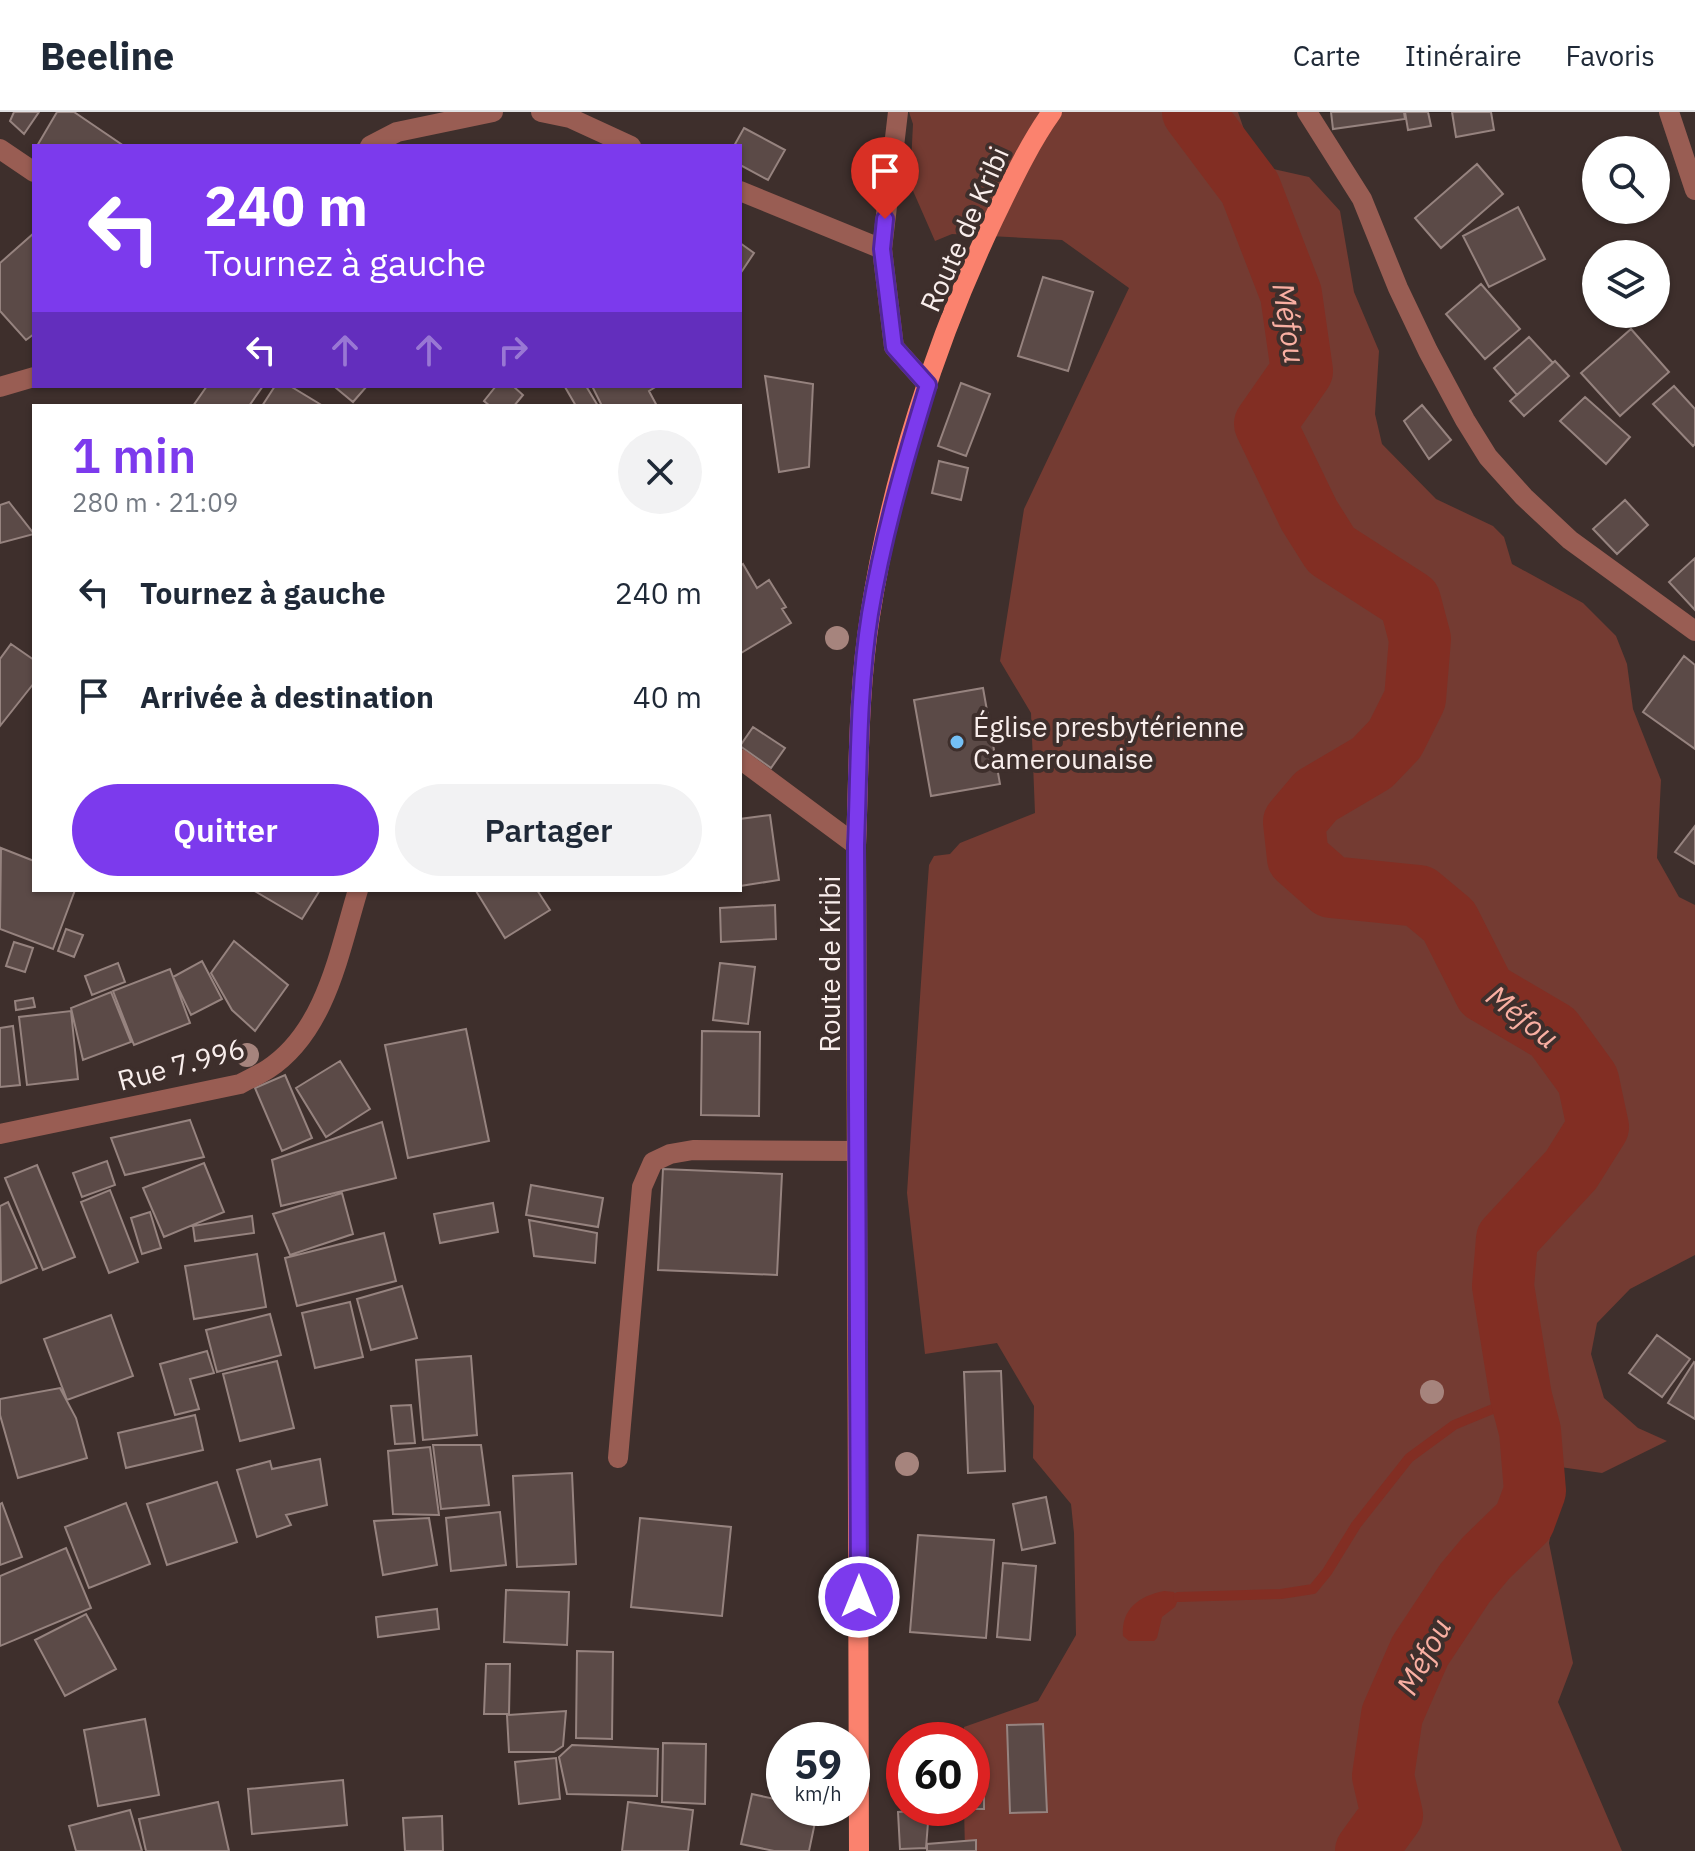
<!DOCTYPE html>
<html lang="fr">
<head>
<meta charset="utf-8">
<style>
  body { margin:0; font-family:"IBM Plex Sans",sans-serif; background:#f2f2f3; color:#1f2937; height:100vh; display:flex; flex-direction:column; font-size:30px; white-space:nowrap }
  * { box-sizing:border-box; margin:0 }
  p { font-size:26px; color:#747a83 }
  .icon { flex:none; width:44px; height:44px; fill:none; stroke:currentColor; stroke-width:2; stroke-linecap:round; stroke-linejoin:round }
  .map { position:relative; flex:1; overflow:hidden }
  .panel { position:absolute; left:32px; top:292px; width:710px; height:488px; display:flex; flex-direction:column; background:#fff; border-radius:0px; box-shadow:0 2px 6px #0004 }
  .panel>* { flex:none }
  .guide { position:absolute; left:32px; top:32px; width:710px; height:244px; border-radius:0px; box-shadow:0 2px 6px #0004; background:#7c3aed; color:#fff; overflow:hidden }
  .buttons { position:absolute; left:1582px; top:24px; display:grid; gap:16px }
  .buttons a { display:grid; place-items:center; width:88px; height:88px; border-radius:50%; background:#fff; box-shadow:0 2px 6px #0004; font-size:40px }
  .speed { position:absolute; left:766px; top:1610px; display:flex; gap:16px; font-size:40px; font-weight:700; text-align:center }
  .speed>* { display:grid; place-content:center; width:104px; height:104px; border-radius:50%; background:#fff; box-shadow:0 2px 6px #0004; line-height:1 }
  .speed small { font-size:20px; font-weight:400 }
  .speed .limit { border:12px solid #d22; background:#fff; color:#111 }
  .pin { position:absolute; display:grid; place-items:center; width:68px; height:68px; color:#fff; margin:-82px -34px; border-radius:50% 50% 50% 0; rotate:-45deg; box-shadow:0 0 8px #0007 }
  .pin .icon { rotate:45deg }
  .me { position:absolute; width:88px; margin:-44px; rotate:0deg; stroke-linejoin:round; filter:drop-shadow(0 0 6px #0008) }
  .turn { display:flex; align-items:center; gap:28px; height:168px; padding:0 40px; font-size:36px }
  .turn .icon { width:104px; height:104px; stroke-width:2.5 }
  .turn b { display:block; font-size:56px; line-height:68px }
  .lanes { display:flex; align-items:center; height:76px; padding:0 40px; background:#0003; justify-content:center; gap:40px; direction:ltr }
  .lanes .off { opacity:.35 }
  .round { display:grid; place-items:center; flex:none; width:84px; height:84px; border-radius:42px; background:#f2f2f3 }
  .head { display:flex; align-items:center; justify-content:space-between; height:136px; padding:0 40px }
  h1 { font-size:48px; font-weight:600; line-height:60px; color:#7c3aed }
  .primary-button { display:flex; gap:16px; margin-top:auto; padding:16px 40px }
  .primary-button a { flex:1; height:92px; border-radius:48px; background:#7c3aed; color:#fff; font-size:32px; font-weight:600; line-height:92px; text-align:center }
  .primary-button a+a { background:#f2f2f3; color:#1f2937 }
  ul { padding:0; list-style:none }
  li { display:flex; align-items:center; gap:24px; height:104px; padding:0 40px }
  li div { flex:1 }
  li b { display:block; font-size:30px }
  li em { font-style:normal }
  header { display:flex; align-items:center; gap:48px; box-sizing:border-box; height:112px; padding:0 40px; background:#fff; border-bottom:2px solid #e0e1e3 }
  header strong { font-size:38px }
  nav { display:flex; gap:44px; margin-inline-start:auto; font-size:28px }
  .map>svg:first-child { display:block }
  .green { fill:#743b32 }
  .water { fill:#822e23 }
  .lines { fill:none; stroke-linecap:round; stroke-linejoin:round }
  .stream { stroke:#822e23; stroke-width:10 }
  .river { stroke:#822e23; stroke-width:62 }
  .building { fill:#5b4a47; stroke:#96837f; stroke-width:2 }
  .minor { stroke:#995d53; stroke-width:20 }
  .major { stroke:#fb826e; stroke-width:20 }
  .tree { fill:#a6847d }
  .route-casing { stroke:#51269a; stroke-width:20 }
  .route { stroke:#7c3aed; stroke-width:14 }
  .poi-dot { fill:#74c0f6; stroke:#3e2f2c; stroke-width:3 }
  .labels { text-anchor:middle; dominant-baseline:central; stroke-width:8; stroke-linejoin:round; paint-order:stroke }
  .street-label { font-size:28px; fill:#f9eeec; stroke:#3e2f2c }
  .poi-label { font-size:28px; fill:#f9eeec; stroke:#3e2f2c; text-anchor:start }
  .water-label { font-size:30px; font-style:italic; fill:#f9afa2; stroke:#3e2f2c }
</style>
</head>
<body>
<header>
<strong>Beeline</strong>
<nav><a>Carte</a><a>Itinéraire</a><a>Favoris</a></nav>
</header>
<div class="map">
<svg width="1695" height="1739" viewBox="0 0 1695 1739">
  <rect width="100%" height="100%" fill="#3e2f2c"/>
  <path class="green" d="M909 0H1238L1253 44 1265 55 1309 65 1340 99 1354 180 1379 239 1375 302 1382 332 1436 387 1493 414 1504 425 1512 452 1583 491 1616 524 1627 552 1633 597 1661 668 1657 746 1679 785 1695 793V1143L1630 1177 1597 1211 1591 1242 1604 1286 1638 1316 1667 1329 1602 1361 1560 1355V1370L1549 1431 1573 1551 1558 1590 1622 1739H965L964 1696H972V1628H964V1615L1038 1589 1076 1523 1074 1421 1071 1392 1033 1346 1034 1294 997 1231 925 1242 907 1081 927 780 929 753 934 744 950 742 960 731 1035 701 1031 601 1000 549 1024 397 1129 176 1062 128 952 122 935 129 910 72 913 12Z"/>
  <path class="water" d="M1164 1479 1174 1480 1178 1488 1175 1495 1162 1505 1157 1526 1154 1529H1129L1123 1524C1121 1497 1139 1484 1164 1479Z"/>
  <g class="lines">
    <path class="stream" d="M1178 1485 1281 1482 1313 1477 1327 1460 1356 1413 1409 1346 1454 1313 1500 1294"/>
    <path class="river" d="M1193 0 1250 76 1291 182 1302 259 1265 312 1309 403 1331 438 1410 489 1420 527 1415 587 1395 627 1372 651 1316 684 1294 710 1298 746 1331 775 1419 784 1449 809 1485 880 1553 920 1588 968 1598 1015 1571 1058 1507 1127 1503 1174 1521 1285 1530 1319 1535 1379 1524 1409 1486 1446 1465 1471 1420 1539 1392 1603 1383 1664 1392 1703 1366 1739"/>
  </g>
  <path class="building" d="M14 0H39L24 22 10 9Z
    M57 0H74L124 34H37Z
    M1331 0H1404L1405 7 1333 17Z
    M1405 0H1428L1431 14 1408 18Z
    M1452 0H1491L1494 18 1456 25Z
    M744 16 785 38 768 68 740 53V34H734Z
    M1477 52 1503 82 1441 136 1415 106Z
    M1518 95 1545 147 1489 175 1463 124Z
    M34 121V222L26 228 0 199V151Z
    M740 131 754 141 740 162Z
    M1043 165 1093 180 1068 259 1018 244Z
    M1481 172 1520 217 1485 247 1446 202Z
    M1631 217 1669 260 1620 304 1581 261Z
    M1529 225 1553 251 1517 283 1494 256Z
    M1555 249 1569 264 1524 304 1510 289Z
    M765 264 813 272 809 355 779 360Z
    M961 271 990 282 966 344 938 334Z
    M207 274H263L249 294H193Z
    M275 274H290L323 294H262Z
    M338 274H367L353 290 336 276Z
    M496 274H513L523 283 514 294H490L484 289Z
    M568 274H586L598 294H576L565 275Z
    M592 274H657L649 279 657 294H602Z
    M1674 274 1695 297V332L1693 334 1653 292Z
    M1585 285 1630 325 1606 352 1560 309Z
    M1422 293 1451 328 1429 347 1404 309Z
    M939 349 968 356 961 388 932 381Z
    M1625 388 1648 413 1617 442 1593 417Z
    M9 390 34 422 0 431V393Z
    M1695 446V498L1669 470Z
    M743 452 757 476 769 468 786 495 782 497 791 511 741 541 740 454Z
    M11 532 34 548V571L0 614V547Z
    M1684 544 1695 553V637L1643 600Z
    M983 576 1000 672 931 684 914 588Z
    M753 615 785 636 771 656 740 634Z
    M770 703 779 768 740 774V707Z
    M1695 714V752L1675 740Z
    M1 736 34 749V778H75L53 837 0 817Z
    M253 778H320L302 807Z
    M537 778 550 798 505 826 476 779Z
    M775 793 776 827 721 830 720 796Z
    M66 817 83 823 74 845 58 839Z
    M234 829 288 873 255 919 232 898 211 861Z
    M14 830 33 836 25 860 6 854Z
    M202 849 222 887 191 903 173 865Z
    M118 851 125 870 92 883 85 864Z
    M720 851 755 855 748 912 713 908Z
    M170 857 190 911 134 933 113 879Z
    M111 880 131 930 83 948 71 896Z
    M33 886 35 895 16 898 15 889Z
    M71 899 78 967 27 973 19 905Z
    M13 914 20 973 0 975V916Z
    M466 917 489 1029 408 1046 385 933Z
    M702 919 760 920 759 1004 701 1003Z
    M340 949 370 997 326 1025 296 976Z
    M285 963 312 1026 282 1039 255 976Z
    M190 1008 204 1045 125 1063 111 1026Z
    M382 1010 396 1066 281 1094 272 1048Z
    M107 1049 115 1073 82 1085 73 1061Z
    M204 1051 224 1100 164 1125 143 1076Z
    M37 1053 75 1145 43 1158 5 1066Z
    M663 1057 782 1062 777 1163 658 1158Z
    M531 1073 603 1086 598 1115 526 1103Z
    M110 1078 138 1150 109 1161 81 1090Z
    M342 1081 353 1122 290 1143 273 1102Z
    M8 1090 37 1156 1 1171 0 1094Z
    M493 1091 498 1120 440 1131 434 1102Z
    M150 1100 161 1136 142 1142 131 1106Z
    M252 1104 254 1121 195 1129 193 1114Z
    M529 1108 597 1121 595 1151 534 1144Z
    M384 1121 396 1169 297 1194 285 1146Z
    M257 1142 266 1195 194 1207 185 1154Z
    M402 1174 417 1226 371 1238 357 1187Z
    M350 1190 363 1245 315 1256 302 1201Z
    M270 1202 281 1243 217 1260 206 1218Z
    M111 1203 133 1264 67 1288 44 1227Z
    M1657 1223 1690 1247 1662 1285 1629 1261Z
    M207 1239 214 1261 190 1267 199 1297 175 1303 160 1252Z
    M471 1244 477 1323 423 1328 416 1248Z
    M277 1249 294 1316 240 1329 223 1262Z
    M1694 1250 1695 1251V1307L1668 1291Z
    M1001 1259 1005 1359 968 1361 964 1260Z
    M60 1276 76 1306 87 1346 18 1366 0 1303V1287Z
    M411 1293 415 1331 395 1332 391 1294Z
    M195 1303 203 1338 126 1356 118 1321Z
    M433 1333H481L489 1393 441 1397Z
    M430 1335 439 1403 393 1402 388 1339Z
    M320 1347 327 1393 286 1403 291 1413 257 1425 237 1358 270 1349 272 1357Z
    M572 1361 576 1452 517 1455 513 1364Z
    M217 1370 237 1430 167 1453 147 1392Z
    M1046 1385 1055 1431 1022 1438 1013 1392Z
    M2 1391 22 1445 0 1453V1392Z
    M126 1391 150 1452 89 1476 65 1415Z
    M500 1400 506 1453 451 1459 446 1406Z
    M429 1406 437 1453 383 1463 374 1409Z
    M640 1406 731 1415 722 1504 631 1495Z
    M918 1423 994 1428 986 1526 910 1520Z
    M66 1436 91 1496 0 1534V1464Z
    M1003 1451 1036 1454 1030 1528 997 1525Z
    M506 1478 569 1480 567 1533 504 1530Z
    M437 1497 439 1517 378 1525 376 1505Z
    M86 1502 116 1557 65 1584 35 1528Z
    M577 1539 613 1540 612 1627 576 1626Z
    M486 1552H510L509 1602H484Z
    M566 1599 563 1634 554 1640H509L507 1603Z
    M145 1607 159 1683 98 1694 84 1618Z
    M1043 1612 1047 1700 1010 1701 1007 1613Z
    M663 1631 706 1632 705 1692 662 1690Z
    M572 1633 658 1637 657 1684 567 1682 559 1645Z
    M556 1646 560 1687 519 1692 515 1650Z
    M972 1655H984V1697H907L972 1696Z
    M343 1668 347 1713 252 1722 248 1677Z
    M752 1682 784 1689V1696H818L809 1739H774L741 1732Z
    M218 1690 229 1739H146L139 1707Z
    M628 1690 693 1698 688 1739H622Z
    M130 1698 142 1739H76L69 1714Z
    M929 1698 926 1736 900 1737 898 1700Z
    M442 1704 443 1739H405L403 1706Z
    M976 1728V1739H927V1732Z"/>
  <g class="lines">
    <path class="minor" d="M541 0 570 6 631 34
      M898 0 882 137 894 235 928 273
      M1307 0 1362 87 1398 176 1428 239 1465 308 1488 345 1524 385 1570 428 1695 519
      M1669 0 1695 78
      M370 34 397 20 493 0
      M0 37 34 60
      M740 79 882 137
      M0 275 34 265
      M740 647 856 733
      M0 1022 240 972C249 967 259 963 268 957 326 919 339 840 358 778
      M618 1346 642 1075 653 1050 670 1042 693 1038 857 1039"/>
    <path class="major" d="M859 1739 856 733C859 657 858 579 870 504 891 368 935 230 994 106 1011 71 1029 32 1052 0"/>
  </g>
  <g class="tree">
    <circle cx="837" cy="526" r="12"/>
    <circle cx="247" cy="943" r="12"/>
    <circle cx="1432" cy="1280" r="12"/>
    <circle cx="907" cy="1352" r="12"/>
  </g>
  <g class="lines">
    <g class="route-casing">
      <path id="route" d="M859 1485 856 733C859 657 858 578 870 502 883 424 905 348 928 273L894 235 882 137 885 107"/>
    </g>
    <use href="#route" class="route"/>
  </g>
  <circle class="poi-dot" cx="957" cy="630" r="8"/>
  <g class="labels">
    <g class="street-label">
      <text transform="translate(964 117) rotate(-66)">Route de Kribi</text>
      <text transform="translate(829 852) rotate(-90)">Route de Kribi</text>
      <text transform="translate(181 952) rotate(-15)">Rue 7.996</text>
    </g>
    <g class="poi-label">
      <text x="973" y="614">Église presbytérienne<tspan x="973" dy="32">Camerounaise</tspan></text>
    </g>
    <g class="water-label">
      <text transform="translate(1290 211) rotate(81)">Méfou</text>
      <text transform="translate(1523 904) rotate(38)">Méfou</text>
      <text transform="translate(1423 1544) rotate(-62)">Méfou</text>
    </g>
  </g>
</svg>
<div class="buttons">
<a><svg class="icon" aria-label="search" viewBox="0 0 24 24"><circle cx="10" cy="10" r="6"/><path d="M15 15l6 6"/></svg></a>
<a><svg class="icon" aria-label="layers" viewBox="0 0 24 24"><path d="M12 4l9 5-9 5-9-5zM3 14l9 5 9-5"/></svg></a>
</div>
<div class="speed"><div>59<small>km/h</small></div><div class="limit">60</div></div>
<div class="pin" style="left:885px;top:107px;background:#d93025"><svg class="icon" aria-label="arrive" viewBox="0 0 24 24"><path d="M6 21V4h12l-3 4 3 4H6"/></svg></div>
<svg class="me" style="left:859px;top:1485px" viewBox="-20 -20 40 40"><circle r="17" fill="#7c3aed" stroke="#fff" stroke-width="3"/><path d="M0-11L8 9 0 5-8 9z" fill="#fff"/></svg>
<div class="guide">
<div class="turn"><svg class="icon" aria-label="left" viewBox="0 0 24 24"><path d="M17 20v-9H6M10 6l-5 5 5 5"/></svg><div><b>240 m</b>Tournez à gauche</div></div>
<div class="lanes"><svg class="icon" aria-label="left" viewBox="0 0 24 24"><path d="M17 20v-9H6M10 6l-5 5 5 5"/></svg><svg class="icon off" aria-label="ahead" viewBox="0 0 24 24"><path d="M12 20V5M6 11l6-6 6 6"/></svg><svg class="icon off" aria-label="ahead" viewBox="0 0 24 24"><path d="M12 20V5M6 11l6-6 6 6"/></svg><svg class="icon off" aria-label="right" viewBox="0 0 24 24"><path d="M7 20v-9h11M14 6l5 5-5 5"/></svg></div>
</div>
<section class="panel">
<div class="head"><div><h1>1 min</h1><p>280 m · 21:09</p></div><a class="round"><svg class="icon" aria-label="close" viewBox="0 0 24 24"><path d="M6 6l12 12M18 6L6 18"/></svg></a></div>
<ul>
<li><svg class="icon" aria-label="left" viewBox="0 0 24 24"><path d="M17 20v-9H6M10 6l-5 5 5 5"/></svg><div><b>Tournez à gauche</b></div><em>240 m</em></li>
<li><svg class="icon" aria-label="arrive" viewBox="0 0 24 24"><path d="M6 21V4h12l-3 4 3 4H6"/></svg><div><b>Arrivée à destination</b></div><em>40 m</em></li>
</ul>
<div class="primary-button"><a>Quitter</a><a>Partager</a></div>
</section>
</div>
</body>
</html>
